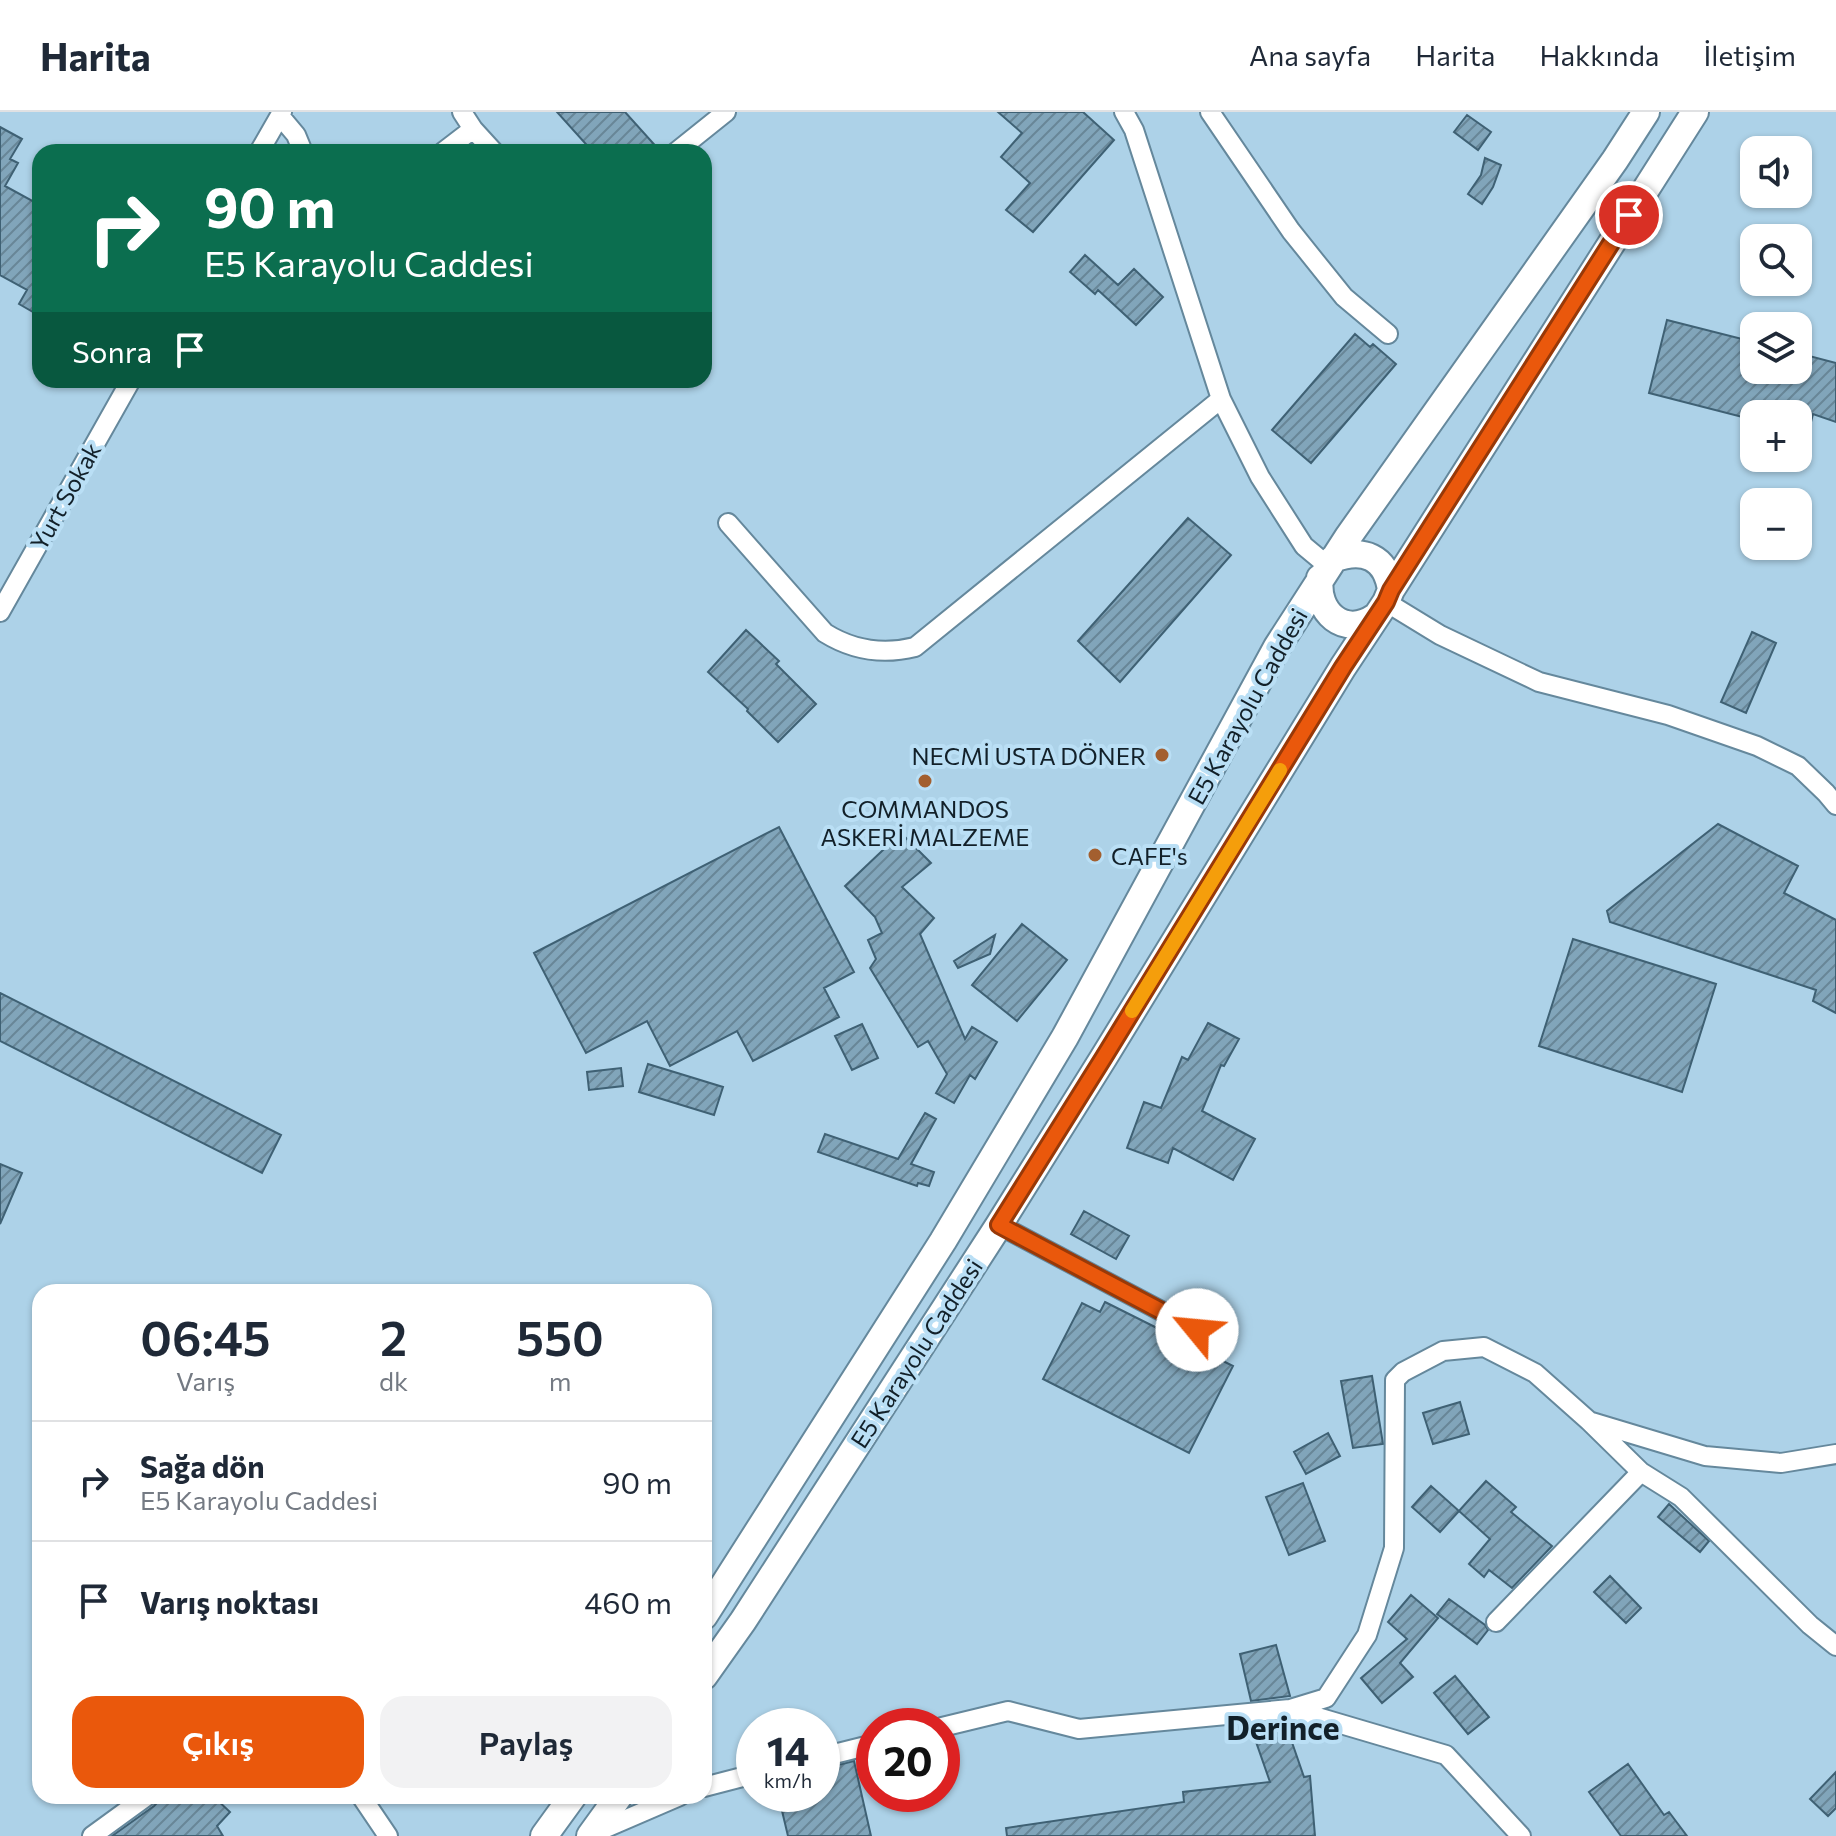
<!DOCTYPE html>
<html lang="tr">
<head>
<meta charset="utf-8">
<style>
  body { margin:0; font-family:Commissioner,sans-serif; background:#f2f2f3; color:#1f2937; height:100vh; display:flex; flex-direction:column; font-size:30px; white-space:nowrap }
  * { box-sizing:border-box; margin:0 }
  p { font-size:26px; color:#747a83 }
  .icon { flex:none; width:44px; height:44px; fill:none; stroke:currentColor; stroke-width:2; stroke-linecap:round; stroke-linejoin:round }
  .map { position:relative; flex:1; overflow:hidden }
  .side { position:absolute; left:32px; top:1172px; width:680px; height:520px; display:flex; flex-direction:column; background:#fff; border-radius:24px; box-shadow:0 2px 6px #0004 }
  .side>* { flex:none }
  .banner { position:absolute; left:32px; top:32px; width:680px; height:244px; border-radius:24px; box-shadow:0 2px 6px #0004; background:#0b6e4f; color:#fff; overflow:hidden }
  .buttons { position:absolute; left:1740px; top:24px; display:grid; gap:16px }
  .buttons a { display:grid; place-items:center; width:72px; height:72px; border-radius:16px; background:#fff; box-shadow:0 2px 6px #0004; font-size:40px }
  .speed { position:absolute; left:736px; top:1596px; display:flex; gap:16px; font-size:40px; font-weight:700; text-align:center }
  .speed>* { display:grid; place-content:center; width:104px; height:104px; border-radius:50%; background:#fff; box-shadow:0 2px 6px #0004; line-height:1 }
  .speed small { font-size:20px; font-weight:400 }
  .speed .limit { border:12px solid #d22; background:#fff; color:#111 }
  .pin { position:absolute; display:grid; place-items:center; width:68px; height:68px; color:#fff; margin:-34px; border:4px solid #fff; border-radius:50%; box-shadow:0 2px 8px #0007 }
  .me { position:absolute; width:88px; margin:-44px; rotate:298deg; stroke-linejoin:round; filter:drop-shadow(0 0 6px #0008) }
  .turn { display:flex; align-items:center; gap:28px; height:168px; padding:0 40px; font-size:36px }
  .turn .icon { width:104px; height:104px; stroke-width:2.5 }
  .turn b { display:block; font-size:56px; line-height:68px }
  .then { display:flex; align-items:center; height:76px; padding:0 40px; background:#0003; gap:16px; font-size:30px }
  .eta { display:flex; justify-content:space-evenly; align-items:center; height:136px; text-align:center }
  .eta b { font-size:48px; font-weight:600; line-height:56px }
  .button { display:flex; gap:16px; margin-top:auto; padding:16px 40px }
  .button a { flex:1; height:92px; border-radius:24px; background:#ea580c; color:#fff; font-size:32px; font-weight:600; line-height:92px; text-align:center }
  .button a+a { background:#f2f2f3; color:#1f2937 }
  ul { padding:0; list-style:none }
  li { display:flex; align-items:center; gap:24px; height:120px; padding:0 40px; border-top:2px solid #e0e1e3 }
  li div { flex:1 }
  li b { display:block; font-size:30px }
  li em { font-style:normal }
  header { display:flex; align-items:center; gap:48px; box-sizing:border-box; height:112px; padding:0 40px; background:#fff; border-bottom:2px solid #e0e1e3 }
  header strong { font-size:38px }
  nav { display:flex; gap:44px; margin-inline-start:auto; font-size:28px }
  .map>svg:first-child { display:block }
  .building { fill:url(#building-hatch); stroke:#3f6174; stroke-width:2 }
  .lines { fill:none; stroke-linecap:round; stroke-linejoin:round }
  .minor-casing { stroke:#65889c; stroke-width:22 }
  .highway-casing { stroke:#65889c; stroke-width:30 }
  .minor { stroke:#fff; stroke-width:18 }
  .highway { stroke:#fff; stroke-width:26 }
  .route-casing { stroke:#983908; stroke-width:20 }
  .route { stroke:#ea580c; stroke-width:14 }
  .slow { stroke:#f59e0b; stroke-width:14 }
  .poi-dot { fill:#a35f2f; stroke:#badff5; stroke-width:3 }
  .labels { text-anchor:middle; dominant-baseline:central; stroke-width:8; stroke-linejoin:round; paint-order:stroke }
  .street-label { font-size:24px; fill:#122029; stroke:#badff5 }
  .poi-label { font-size:24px; fill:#122029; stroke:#badff5; text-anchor:end }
  .district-label { font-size:32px; font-weight:bold; fill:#122029; stroke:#badff5 }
</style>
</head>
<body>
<header>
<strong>Harita</strong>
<nav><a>Ana sayfa</a><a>Harita</a><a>Hakkında</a><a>İletişim</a></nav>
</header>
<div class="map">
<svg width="1836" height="1724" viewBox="0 0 1836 1724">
  <defs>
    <pattern id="building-hatch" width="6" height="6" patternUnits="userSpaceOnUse" patternTransform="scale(2)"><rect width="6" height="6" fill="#81a5ba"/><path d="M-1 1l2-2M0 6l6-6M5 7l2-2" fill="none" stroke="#688697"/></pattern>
  </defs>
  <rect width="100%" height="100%" fill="#add2e8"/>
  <path class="building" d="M557 0H625L661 40H593Z
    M998 0H1083L1114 28 1033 120 1006 98 1030 71 1001 45 1022 21Z
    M1467 3 1491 20 1478 38 1454 20Z
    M0 15 22 27 10 47 18 51 5 74 40 93V204L19 192 27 178 0 163Z
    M1485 46 1501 53 1493 75 1482 92 1468 82 1481 63Z
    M1085 143 1118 173 1134 157 1163 185 1136 213 1098 178 1095 182 1070 160Z
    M1667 208 1754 230V258H1798V241L1836 251V310L1813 302 1803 342H1798V302H1754V308L1649 281Z
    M1355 222 1370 235 1373 232 1396 252 1311 351 1272 318Z
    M1188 406 1231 443 1120 570 1078 529Z
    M746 518 779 549 776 552 816 592 778 630 747 599 748 597 708 560Z
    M1752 520 1776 531 1746 601 1721 590Z
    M1718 712 1798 754 1784 781 1836 808V901L1813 889 1816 878 1610 810 1607 799Z
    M779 715 854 860 824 876 839 905 753 949 737 919 670 954 647 909 586 941 534 841Z
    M901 721 931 751 902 775 934 806 920 822 965 927 972 915 997 930 975 967 970 963 954 991 936 981 947 962 928 929 918 935 870 856 876 847 868 828 882 821 875 805 845 774Z
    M1022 812 1067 848 1017 909 972 873Z
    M995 823 990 842 958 856 954 849Z
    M1573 827 1716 872 1682 980 1539 934Z
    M0 881 281 1023 262 1061 0 929Z
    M1208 911 1239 927 1224 954 1221 953 1202 999 1255 1027 1233 1068 1173 1036 1168 1051 1127 1036 1144 990 1161 996 1182 945 1188 948Z
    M862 912 878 946 852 958 835 924Z
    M648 952 723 975 714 1003 639 980Z
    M621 956 623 974 589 978 587 960Z
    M925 1001 936 1007 911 1052 934 1060 929 1074 918 1071 917 1074 818 1040 825 1022 898 1047Z
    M0 1052 22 1061 0 1112Z
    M1084 1099 1129 1124 1116 1147 1071 1122Z
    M1105 1190 1233 1254 1189 1341 1043 1267 1082 1191 1100 1200Z
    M1372 1264 1383 1332 1353 1336 1341 1269Z
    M1460 1290 1469 1322 1433 1332 1423 1301Z
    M1328 1321 1340 1344 1306 1362 1294 1340Z
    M1486 1369 1516 1395 1511 1400 1552 1434 1512 1476 1489 1458 1484 1465 1469 1452 1490 1427 1459 1399Z
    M1303 1371 1325 1429 1289 1443 1266 1385Z
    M1431 1374 1459 1399 1440 1420 1412 1395Z
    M1669 1392 1709 1429 1700 1440 1658 1405Z
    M1610 1464 1641 1496 1626 1511 1594 1480Z
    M1411 1483 1438 1506 1400 1551 1413 1565 1382 1591 1361 1566 1407 1527 1388 1510Z
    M1449 1487 1485 1513 1488 1518 1477 1532 1437 1502Z
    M1276 1533 1290 1584 1251 1589 1240 1542Z
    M1455 1564 1489 1605 1468 1622 1434 1581Z
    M1286 1613 1304 1665 1310 1664 1315 1724H1007L1006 1716 1184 1690 1183 1680 1270 1670 1254 1624Z
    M854 1649 871 1724H788L778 1682H822V1657Z
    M1628 1652 1664 1703 1669 1700 1687 1724H1621L1589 1680Z
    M1836 1660V1696L1828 1704 1810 1687Z
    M163 1684H213L230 1700 217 1714 223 1724H112L154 1694Z"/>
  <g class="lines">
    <g class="minor-casing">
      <path id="minor" d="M462 0 473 17 494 40
        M1124 0 1134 18 1221 287 1260 365 1304 434 1328 454
        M1210 0 1291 119 1344 185 1388 222
        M280 4 296 23 303 40
        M259 40 282 0
        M443 40 473 17
        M676 40 726 0
        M728 411 825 521C854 539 883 543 915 535L1221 287
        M1386 490 1440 523 1539 570 1668 603 1757 634 1798 654 1826 681 1836 693
        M0 500 131 268
        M999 1113 1197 1218
        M1592 1310 1705 1344 1781 1351 1836 1342
        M1496 1510 1641 1360
        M1290 1597 1446 1643 1521 1724
        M942 1615 1008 1599 1079 1617 1290 1597 1326 1586 1367 1523 1394 1436 1395 1268 1403 1260 1443 1239 1484 1235 1535 1261 1589 1309 1641 1360 1681 1385 1810 1513 1836 1534
        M822 1645 874 1632
        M704 1675 754 1662
        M361 1684 388 1724
        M594 1721 680 1684
        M92 1724 147 1684"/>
    </g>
    <g class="highway-casing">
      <path id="highway" d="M1333 447C1363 436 1386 444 1391 478
        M1320 466C1315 500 1344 526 1375 505
        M704 1504 943 1129 1065 925 1277 535 1348 425 1615 48 1646 0
        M704 1564 743 1509 999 1113 1104 945 1343 555 1386 490 1391 478 1695 0
        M544 1724 573 1684
        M590 1724 619 1684"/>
    </g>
    <use href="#minor" class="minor"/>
    <use href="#highway" class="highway"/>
  </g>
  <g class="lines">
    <g class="route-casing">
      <path id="route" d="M1197 1218 999 1113 1104 945 1343 555 1386 490 1391 478 1629 103"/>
    </g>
    <use href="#route" class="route"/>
    <path class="slow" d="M1132 899 1280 658"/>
  </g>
  <g class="poi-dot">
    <circle cx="1162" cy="643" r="8"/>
    <circle cx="925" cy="669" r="8"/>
    <circle cx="1095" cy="743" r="8"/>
  </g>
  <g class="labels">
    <g class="street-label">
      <text transform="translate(65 384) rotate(-61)">Yurt Sokak</text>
      <text transform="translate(1247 594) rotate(-61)">E5 Karayolu Caddesi</text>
      <text transform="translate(916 1241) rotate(-57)">E5 Karayolu Caddesi</text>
    </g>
    <g class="poi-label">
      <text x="1146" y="643">NECMİ USTA DÖNER</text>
      <text x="925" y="696" text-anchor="middle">COMMANDOS<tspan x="925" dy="28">ASKERİ MALZEME</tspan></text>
      <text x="1111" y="743" text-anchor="start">CAFE's</text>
    </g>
    <g class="district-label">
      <text x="1283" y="1615">Derince</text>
    </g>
  </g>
</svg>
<div class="buttons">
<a><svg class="icon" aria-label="sound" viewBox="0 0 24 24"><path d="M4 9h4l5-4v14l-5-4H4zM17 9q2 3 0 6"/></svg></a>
<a><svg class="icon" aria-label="search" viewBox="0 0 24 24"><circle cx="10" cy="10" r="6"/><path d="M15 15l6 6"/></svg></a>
<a><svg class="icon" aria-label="layers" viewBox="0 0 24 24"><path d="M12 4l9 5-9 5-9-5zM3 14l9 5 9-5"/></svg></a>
<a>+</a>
<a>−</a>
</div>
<div class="speed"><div>14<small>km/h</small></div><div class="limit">20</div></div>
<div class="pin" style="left:1629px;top:103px;background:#d93025"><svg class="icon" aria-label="arrive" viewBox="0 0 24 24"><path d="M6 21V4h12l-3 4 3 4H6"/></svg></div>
<svg class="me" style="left:1197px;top:1218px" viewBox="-20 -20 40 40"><circle r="19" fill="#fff"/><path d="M0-13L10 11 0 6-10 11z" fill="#ea580c"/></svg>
<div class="banner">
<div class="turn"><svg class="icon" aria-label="right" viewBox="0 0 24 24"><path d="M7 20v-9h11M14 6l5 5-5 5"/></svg><div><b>90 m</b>E5 Karayolu Caddesi</div></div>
<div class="then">Sonra<svg class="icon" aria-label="arrive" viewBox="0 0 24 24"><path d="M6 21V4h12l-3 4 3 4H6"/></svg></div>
</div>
<section class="side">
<div class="eta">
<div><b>06:45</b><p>Varış</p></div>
<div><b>2</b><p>dk</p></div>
<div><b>550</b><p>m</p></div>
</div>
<ul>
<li><svg class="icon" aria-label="right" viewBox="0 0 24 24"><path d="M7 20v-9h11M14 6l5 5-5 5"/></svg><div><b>Sağa dön</b><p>E5 Karayolu Caddesi</p></div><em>90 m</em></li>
<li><svg class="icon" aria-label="arrive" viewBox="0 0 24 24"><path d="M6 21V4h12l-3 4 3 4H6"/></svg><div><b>Varış noktası</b></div><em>460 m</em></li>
</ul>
<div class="button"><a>Çıkış</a><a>Paylaş</a></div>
</section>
</div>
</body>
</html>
